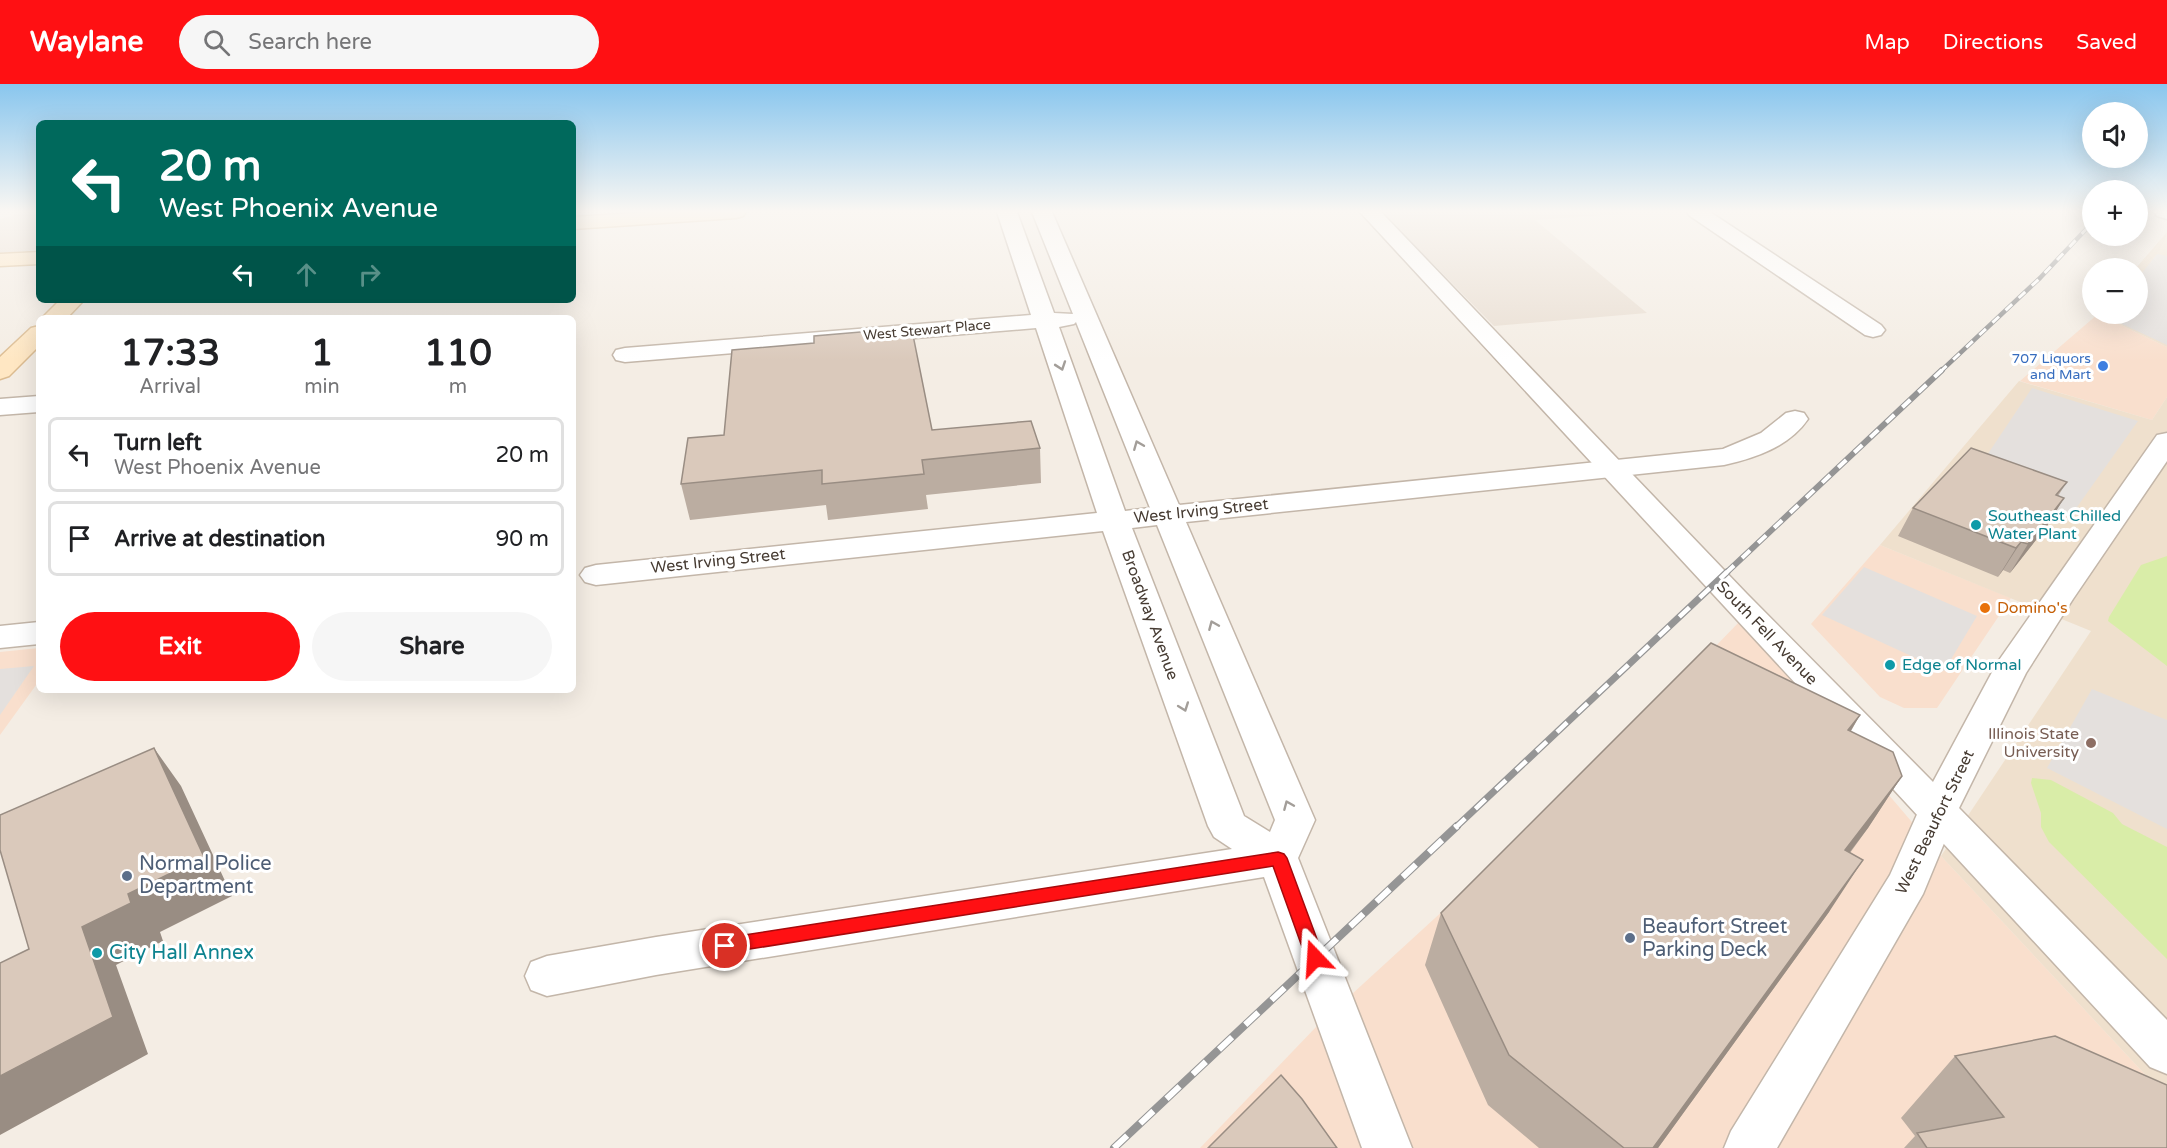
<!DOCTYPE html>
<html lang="en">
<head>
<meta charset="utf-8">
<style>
  body { margin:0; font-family:"Varela Round",sans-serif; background:#f6f6f6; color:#202124; height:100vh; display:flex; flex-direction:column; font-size:22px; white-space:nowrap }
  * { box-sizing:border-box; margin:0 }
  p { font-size:20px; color:#757577 }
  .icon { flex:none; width:33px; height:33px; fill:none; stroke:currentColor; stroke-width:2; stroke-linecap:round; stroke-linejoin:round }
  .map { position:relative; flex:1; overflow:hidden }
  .sheet { position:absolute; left:36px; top:231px; width:540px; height:378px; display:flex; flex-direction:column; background:#fff; border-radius:9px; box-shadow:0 6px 24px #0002 }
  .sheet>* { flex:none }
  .top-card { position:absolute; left:36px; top:36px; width:540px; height:183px; border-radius:9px; box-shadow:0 6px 24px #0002; background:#00695c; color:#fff; overflow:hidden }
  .fabs { position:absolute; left:2082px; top:18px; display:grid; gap:12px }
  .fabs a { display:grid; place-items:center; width:66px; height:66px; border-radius:50%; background:#fff; box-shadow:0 6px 24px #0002; font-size:30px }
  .pin { position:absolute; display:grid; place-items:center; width:51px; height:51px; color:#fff; margin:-26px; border:3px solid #fff; border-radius:50%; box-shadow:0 2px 6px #0007 }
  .me { position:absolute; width:66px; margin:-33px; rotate:340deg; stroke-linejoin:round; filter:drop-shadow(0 0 4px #0008) }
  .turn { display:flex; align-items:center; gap:21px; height:126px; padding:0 24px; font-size:27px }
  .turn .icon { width:78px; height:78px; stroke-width:2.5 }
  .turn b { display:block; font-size:42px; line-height:51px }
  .lanes { display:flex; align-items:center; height:57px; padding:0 24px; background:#0003; justify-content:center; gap:30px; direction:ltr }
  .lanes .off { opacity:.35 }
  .eta { display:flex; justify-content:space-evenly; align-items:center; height:102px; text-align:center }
  .eta b { font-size:36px; font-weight:700; line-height:42px }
  .action { display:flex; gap:12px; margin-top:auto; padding:12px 24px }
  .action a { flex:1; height:69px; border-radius:36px; background:#ff1013; color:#fff; font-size:24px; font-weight:700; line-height:69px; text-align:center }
  .action a+a { background:#f6f6f6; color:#202124 }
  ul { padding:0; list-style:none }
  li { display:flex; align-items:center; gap:18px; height:75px; margin:0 12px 9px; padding:0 12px; border:3px solid #e0e0e0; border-radius:9px }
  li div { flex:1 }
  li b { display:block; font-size:22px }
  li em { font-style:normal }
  header { display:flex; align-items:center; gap:36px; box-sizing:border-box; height:84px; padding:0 30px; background:#ff1013; color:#fff }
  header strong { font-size:28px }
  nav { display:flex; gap:33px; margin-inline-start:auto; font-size:21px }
  .search { width:420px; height:54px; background:#f6f6f6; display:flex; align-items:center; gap:15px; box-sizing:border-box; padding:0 21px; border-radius:33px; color:#757577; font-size:22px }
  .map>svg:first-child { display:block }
  .residential { fill:#e9ded2 }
  .commercial { fill:#f9dfcd }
  .education { fill:#efe0cd }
  .green { fill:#d9eda8 }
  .parking { fill:#e4e0dd }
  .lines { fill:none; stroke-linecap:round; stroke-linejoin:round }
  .minor-casing { stroke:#c3b6a9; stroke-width:3 }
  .tertiary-casing { stroke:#c3b6a9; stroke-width:3 }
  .secondary-casing { stroke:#dcbc91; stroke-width:3 }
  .minor { fill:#fff; fill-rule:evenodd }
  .tertiary { fill:#fff; fill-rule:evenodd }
  .secondary { fill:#ffe7c3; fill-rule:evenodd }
  .rail-far3-casing { stroke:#959595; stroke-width:4.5 }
  .rail-far2-casing { stroke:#959595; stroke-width:6 }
  .rail-far1-casing { stroke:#959595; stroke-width:7 }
  .rail-casing { stroke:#959595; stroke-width:8 }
  .rail-far3 { stroke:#fff; stroke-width:3; stroke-dasharray:9; stroke-linecap:butt }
  .rail-far2 { stroke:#fff; stroke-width:4; stroke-dasharray:11; stroke-linecap:butt }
  .rail-far1 { stroke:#fff; stroke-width:4.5; stroke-dasharray:14; stroke-linecap:butt }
  .rail { stroke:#fff; stroke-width:6; stroke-dasharray:18; stroke-linecap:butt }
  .wall { fill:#bbada1 }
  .shaded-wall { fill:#998d83 }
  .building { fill:#dac9bb; stroke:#998d83; stroke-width:1.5 }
  .oneway { stroke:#a39e99 }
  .route { fill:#ff1013; stroke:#a60a0c; stroke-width:1.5 }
  .shop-dot { fill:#3f7fe0; stroke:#fff; stroke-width:2 }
  .culture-dot { fill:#0f9aa8; stroke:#fff; stroke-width:2 }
  .food-dot { fill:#e8710a; stroke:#fff; stroke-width:2 }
  .education-dot { fill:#8d6e63; stroke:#fff; stroke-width:2 }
  .service-dot { fill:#5c6f8a; stroke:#fff; stroke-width:2 }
  .labels { text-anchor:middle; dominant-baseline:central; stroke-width:6; stroke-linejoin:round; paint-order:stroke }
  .far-street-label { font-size:14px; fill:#473c33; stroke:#fff }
  .far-shop-label { font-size:14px; fill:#366cbe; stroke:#fff; text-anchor:end }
  .street-label { font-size:16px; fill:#473c33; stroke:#fff }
  .culture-label { font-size:16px; fill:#0d838f; stroke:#fff; text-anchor:start }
  .food-label { font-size:16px; fill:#c56008; stroke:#fff; text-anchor:start }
  .education-label { font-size:16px; fill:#785e54; stroke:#fff; text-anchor:end }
  .near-service-label { font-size:20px; fill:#4e5e75; stroke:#fff; text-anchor:start }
  .near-culture-label { font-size:20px; fill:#0d838f; stroke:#fff; text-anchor:start }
</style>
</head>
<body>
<header>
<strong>Waylane</strong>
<div class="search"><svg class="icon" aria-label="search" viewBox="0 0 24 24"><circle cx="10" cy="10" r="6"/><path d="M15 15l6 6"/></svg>Search here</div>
<nav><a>Map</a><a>Directions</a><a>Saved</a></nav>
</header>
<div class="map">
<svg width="2167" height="1064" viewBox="0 0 2167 1064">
  <rect width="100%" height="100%" fill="#f4ede4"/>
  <path class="residential" d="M25 128H39V166L0 169V135Z
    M1382 128H1647L1535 136 1647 229 1494 242Z"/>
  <path class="commercial" d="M2098 230 2167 263V313L2152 336 2020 297Z
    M1880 461 2011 514 1937 624H1904L1880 613 1811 540Z
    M1740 537 1941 772 2167 1014V1064H1200L1316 943 1588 694Z
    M39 564V597L0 651V568Z"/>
  <path class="education" d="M2167 148V263L2098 230H2138L2136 184Z
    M2019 297 2152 336 2167 313V1014L1941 772 2091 547 1880 461Z"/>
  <path class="green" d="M2167 472V582L2108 537 2109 533 2141 481Z
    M2032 694 2051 696 2113 729 2122 740 2167 763V875L2049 758 2041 743V729L2031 699Z"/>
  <path class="parking" d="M2157 170 2167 172V261L2109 234 2110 230H2138V194Z
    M2032 304 2138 337 2070 433 1971 395Z
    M1864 483 1977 532 1944 587 1822 531Z
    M34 582 0 631V585Z
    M2092 605 2167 636V745L2047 684Z"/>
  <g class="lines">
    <g class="minor-casing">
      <path id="minor" d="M997 128H1017L1054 229 1073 230 1032 128H1052L1179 421 1723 365 1761 349 1786 329 1795 327 1804 329 1808 335C1789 363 1755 374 1724 381L1186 438 1315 736 1298 774 1412 1064H1362L1264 793 656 891 547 912 531 906 525 892 531 878 547 872 656 853 1232 765 1214 753 1208 742 1103 447 596 501 585 498 580 491 585 484 596 481 1097 429 1036 244 625 278 616 276 613 271 616 266 625 264 1031 231ZM1076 238 1150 424 1125 427 1059 243 1074 240ZM1157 441 1275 736 1270 748 1244 732 1132 444Z
        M1687 128H1710L1881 241 1885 246 1881 251 1873 253 1865 251 1690 132Z
        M2154 128H2167V135L2157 132Z
        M39 312V328L0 331V315Z
        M39 538V560L0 564V542Z
        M1937 713 1951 717 1957 728 1923 810 1777 1064H1724L1731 1047 1890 791 1923 717Z"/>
    </g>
    <g class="tertiary-casing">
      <path id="tertiary" d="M1360 128H1381L1747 510 1933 698 1997 579 2157 351 2167 349V377L2073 515 2026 589 1959 724 2167 936V990L2150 983Z"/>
    </g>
    <g class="secondary-casing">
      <path id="secondary" d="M652 128H746L743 132 736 134 573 145V133Z
        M39 168V180L0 182V170Z
        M60 216H84L67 234H42Z
        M39 242V262L9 292 0 295V273L31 244Z"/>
    </g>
    <use href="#minor" class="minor"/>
    <use href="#tertiary" class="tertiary"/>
    <use href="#secondary" class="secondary"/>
    <g class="rail-far3-casing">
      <path id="rail-far3" d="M1940 288 2040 194 2092 139"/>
    </g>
    <g class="rail-far2-casing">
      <path id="rail-far2" d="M1726 489 1942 286"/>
    </g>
    <g class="rail-far1-casing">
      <path id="rail-far1" d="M1455 744 1727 488"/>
    </g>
    <g class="rail-casing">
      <path id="rail" d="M1114 1064 1457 742"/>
    </g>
    <use href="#rail-far3" class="rail-far3"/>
    <use href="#rail-far2" class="rail-far2"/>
    <use href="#rail-far1" class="rail-far1"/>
    <use href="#rail" class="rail"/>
  </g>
  <path class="wall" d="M873 254 932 346 1040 364 1041 399 926 411 928 425 828 436 826 421 690 436 681 400 724 351Z
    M2067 398 2058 412 2064 414 2047 442 2010 489 2003 486 1998 493 1898 452 1913 424Z
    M1860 631 1851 647 1902 692 1868 744 1850 769 1829 828 1658 1064H1539L1488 1021 1425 881 1441 829Z
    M1955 972 2167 1064H1904L1915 1052 1901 1034Z"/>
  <path class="shaded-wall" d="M2064 414 2047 442 2010 489 2028 460Z
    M2021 458 2003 486 1998 493 2016 464Z
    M1860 631 1830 682 1848 646Z
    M154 664 181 702 232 812 160 848 163 857 116 881 148 970 0 1051V992L82 843Z
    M1902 692 1868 744 1812 818 1845 766Z
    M1863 776 1829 828 1658 1064H1653Z"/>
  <path class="building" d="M872 247 873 254 913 251 932 346 1031 337 1040 364 922 376 924 390 822 400V386L681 400 688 354 724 351 732 266 814 259V252Z
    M1971 364 2067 398 2056 411 2064 414 2028 460 2021 458 2016 464 1913 424Z
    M1711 559 1860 631 1848 646 1893 668 1902 692 1845 766 1863 776 1653 1064H1624L1509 971 1441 829Z
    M154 664 204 773 128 810 131 819 82 843 113 933 0 992V879L29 865 0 766V731Z
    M2055 952 2167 1001V1064H1927L1917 1049 2004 1033 1955 972Z
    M1281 991 1302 1015 1337 1064H1208Z"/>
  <defs><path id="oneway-chevron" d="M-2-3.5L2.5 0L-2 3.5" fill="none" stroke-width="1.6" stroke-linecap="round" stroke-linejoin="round" transform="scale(1.5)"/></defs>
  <g class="oneway">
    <use href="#oneway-chevron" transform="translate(1061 282) rotate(71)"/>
    <use href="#oneway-chevron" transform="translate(1138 361) rotate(-112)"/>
    <use href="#oneway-chevron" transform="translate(1213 541) rotate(-113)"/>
    <use href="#oneway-chevron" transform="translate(1184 623) rotate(70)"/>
    <use href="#oneway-chevron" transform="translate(1288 721) rotate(-113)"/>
  </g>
  <linearGradient id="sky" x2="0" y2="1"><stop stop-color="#89c6ee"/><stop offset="0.46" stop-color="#faf7f3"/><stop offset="1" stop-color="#faf7f3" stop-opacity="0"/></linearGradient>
  <rect width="2167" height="277" fill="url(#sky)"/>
  <path class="route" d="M1278 768 1284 770 1287 774 1324 874 1322 880 1315 882 1309 880 1306 874 1273 782 725 869 719 867 716 862 719 856 725 854Z"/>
  <circle class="shop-dot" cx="2103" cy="282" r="6"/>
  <g class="culture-dot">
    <circle cx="1976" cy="441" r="6"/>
    <circle cx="1890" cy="581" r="6"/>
    <circle cx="97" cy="869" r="6"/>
  </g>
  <circle class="food-dot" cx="1985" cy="524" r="6"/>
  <circle class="education-dot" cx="2091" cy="659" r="6"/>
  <g class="service-dot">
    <circle cx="127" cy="792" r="6"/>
    <circle cx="1630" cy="854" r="6"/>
  </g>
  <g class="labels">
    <g class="far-street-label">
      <text transform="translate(927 246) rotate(-5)">West Stewart Place</text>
    </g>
    <g class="far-shop-label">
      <text x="2091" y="274">707 Liquors<tspan x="2091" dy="16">and Mart</tspan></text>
    </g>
    <g class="street-label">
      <text transform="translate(1201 427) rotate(-6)">West Irving Street</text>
      <text transform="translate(718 477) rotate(-6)">West Irving Street</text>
      <text transform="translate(1150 531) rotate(70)">Broadway Avenue</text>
      <text transform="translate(1767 549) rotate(46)">South Fell Avenue</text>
      <text transform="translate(1935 738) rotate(-64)">West Beaufort Street</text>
    </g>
    <g class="culture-label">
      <text x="1988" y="432">Southeast Chilled<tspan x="1988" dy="18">Water Plant</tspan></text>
      <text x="1902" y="581">Edge of Normal</text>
    </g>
    <g class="food-label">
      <text x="1997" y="524">Domino's</text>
    </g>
    <g class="education-label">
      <text x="2079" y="650">Illinois State<tspan x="2079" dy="18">University</tspan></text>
    </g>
    <g class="near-service-label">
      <text x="139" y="780">Normal Police<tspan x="139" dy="23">Department</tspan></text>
      <text x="1642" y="843">Beaufort Street<tspan x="1642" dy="23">Parking Deck</tspan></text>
    </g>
    <g class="near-culture-label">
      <text x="109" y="869">City Hall Annex</text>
    </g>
  </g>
</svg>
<div class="fabs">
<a><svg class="icon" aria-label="sound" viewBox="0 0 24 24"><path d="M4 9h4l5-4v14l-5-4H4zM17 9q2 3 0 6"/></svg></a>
<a>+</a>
<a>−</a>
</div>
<div class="pin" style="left:725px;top:862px;background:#d93025"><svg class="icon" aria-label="arrive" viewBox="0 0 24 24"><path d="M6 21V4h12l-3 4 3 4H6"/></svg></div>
<svg class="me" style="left:1315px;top:874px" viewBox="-20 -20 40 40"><path d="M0-17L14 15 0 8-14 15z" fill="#ff1013" stroke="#fff" stroke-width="4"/></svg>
<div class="top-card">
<div class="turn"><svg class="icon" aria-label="left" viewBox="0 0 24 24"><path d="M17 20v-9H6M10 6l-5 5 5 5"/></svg><div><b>20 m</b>West Phoenix Avenue</div></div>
<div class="lanes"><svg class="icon" aria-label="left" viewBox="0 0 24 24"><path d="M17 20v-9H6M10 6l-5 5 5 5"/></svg><svg class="icon off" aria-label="ahead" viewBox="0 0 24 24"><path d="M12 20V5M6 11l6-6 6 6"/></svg><svg class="icon off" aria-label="right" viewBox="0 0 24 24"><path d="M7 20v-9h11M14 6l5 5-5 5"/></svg></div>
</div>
<section class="sheet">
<div class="eta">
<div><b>17:33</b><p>Arrival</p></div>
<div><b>1</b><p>min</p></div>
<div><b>110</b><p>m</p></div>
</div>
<ul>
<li><svg class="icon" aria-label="left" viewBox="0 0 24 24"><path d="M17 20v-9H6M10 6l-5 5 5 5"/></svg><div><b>Turn left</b><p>West Phoenix Avenue</p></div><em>20 m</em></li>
<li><svg class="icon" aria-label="arrive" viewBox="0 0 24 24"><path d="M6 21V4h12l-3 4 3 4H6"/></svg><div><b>Arrive at destination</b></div><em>90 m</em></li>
</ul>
<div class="action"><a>Exit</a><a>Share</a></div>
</section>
</div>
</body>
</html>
